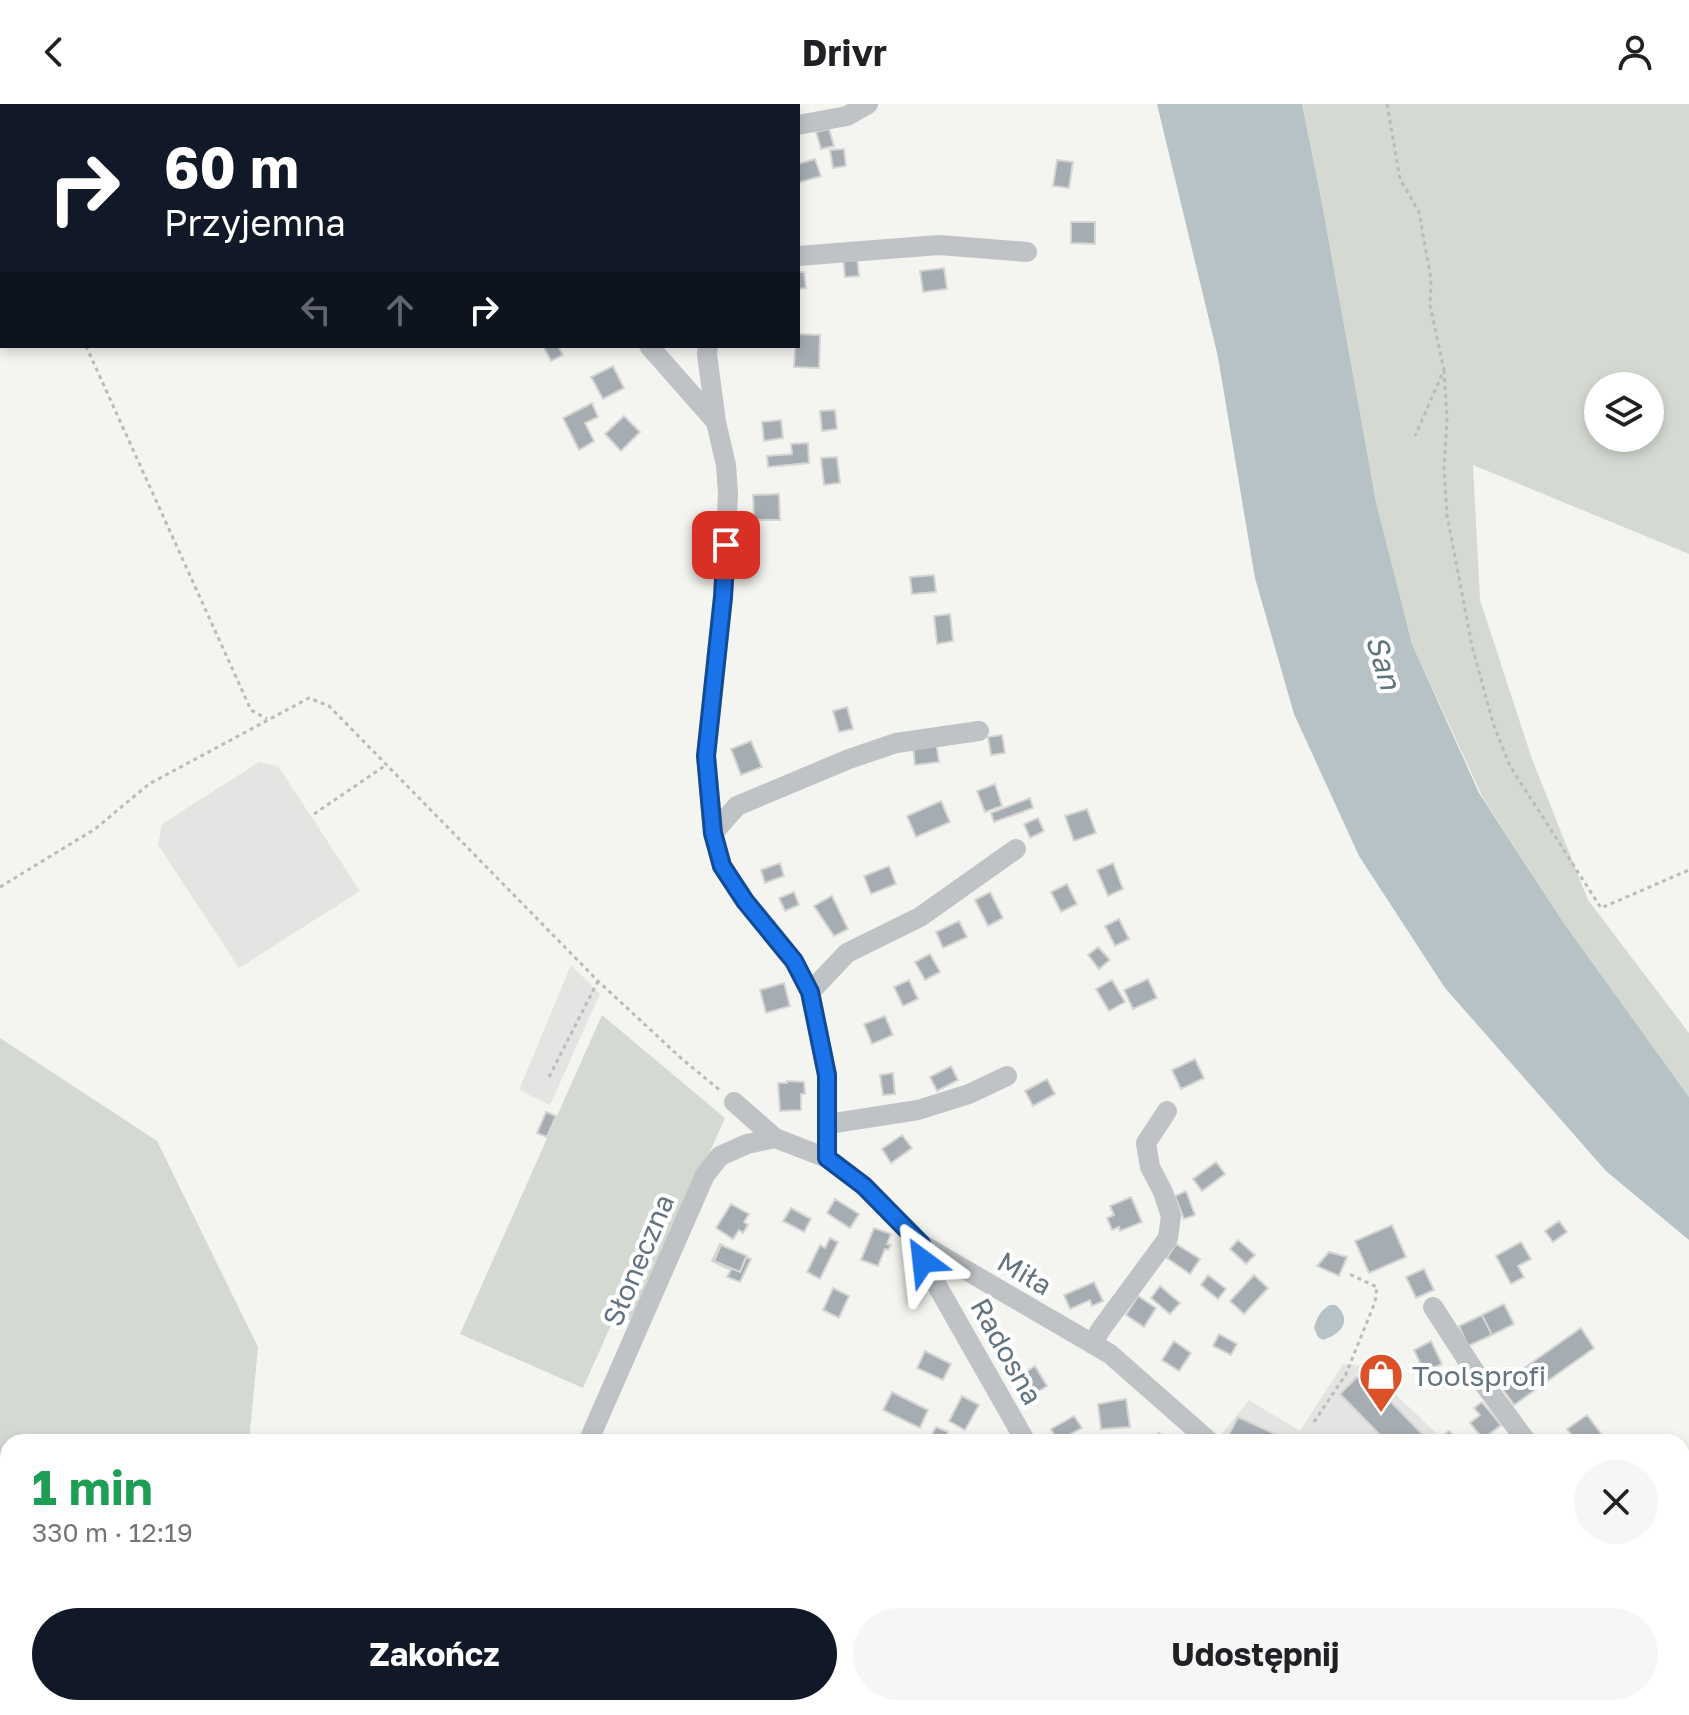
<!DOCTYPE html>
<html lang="pl">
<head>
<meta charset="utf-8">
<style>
  body { margin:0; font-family:"Golos Text",sans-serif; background:#f6f6f6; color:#202124; height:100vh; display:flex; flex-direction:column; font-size:30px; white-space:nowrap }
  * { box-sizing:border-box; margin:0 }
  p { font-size:26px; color:#757577 }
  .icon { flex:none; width:44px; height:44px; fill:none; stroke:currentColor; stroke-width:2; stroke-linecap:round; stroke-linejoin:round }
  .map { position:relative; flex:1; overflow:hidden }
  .drawer { position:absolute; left:0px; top:1330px; width:1690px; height:282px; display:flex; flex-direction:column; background:#fff; border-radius:24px 24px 0 0; box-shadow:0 4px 12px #0003 }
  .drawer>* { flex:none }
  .banner { position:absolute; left:0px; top:0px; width:800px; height:244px; box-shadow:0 4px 12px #0003; background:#111827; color:#fff; overflow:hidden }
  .tools { position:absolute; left:1584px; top:268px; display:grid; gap:16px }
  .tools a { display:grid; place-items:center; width:80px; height:80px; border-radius:50%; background:#fff; box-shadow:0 4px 12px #0003; font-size:40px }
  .pin { position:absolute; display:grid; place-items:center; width:68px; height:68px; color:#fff; margin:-34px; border-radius:16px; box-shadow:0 4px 12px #0006 }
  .me { position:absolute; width:88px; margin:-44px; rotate:330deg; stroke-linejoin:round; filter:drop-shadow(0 0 6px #0008) }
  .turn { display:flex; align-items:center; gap:28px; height:168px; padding:0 32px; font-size:36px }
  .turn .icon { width:104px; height:104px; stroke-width:2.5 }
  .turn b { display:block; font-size:56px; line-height:68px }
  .lanes { display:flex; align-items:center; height:76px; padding:0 32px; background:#0003; justify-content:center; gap:40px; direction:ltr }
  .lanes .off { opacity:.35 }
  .round { display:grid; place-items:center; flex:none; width:84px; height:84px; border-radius:42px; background:#f6f6f6 }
  .head { display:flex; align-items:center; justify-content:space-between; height:136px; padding:0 32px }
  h1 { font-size:48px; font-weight:700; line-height:60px; color:#1e9e55 }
  .button { display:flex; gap:16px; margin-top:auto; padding:16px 32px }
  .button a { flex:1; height:92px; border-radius:48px; background:#111827; color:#fff; font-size:32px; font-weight:700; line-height:92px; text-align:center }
  .button a+a { background:#f6f6f6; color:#202124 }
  header { display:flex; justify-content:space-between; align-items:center; height:104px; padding:0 32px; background:#fff; font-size:36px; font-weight:700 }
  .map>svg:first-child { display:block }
  .built { fill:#e4e5e3 }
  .green { fill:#d4dad1; fill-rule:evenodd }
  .water { fill:#b6c2c6 }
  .building { fill:#a6adb2; stroke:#d5d5d3; stroke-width:2 }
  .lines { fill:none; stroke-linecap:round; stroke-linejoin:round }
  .path { stroke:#b9bbbd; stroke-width:3; stroke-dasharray:4 4; stroke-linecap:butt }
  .minor { stroke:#bfc3c6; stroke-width:20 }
  .route-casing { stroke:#114b97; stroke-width:20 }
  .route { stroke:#1a73e8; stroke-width:14 }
  .labels { text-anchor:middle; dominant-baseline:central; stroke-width:8; stroke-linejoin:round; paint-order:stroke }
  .street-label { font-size:28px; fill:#647380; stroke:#fff }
  .poi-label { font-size:28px; fill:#647380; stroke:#fff; text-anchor:start }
  .water-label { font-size:30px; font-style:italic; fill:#5f757d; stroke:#fff }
</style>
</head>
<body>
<header><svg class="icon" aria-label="back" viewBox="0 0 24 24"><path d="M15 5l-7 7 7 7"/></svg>Drivr<svg class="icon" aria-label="person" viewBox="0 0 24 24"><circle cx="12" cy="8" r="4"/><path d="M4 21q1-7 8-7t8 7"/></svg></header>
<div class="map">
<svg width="1689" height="1611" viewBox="0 0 1689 1611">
  <rect width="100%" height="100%" fill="#f4f4f0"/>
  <path class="built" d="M259 658 278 662 360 787 239 864 158 741 162 720Z
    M571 861 600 890 550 1001 519 986Z
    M1343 1260 1366 1262 1436 1329 1426 1338H1229L1220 1332 1249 1296 1300 1327Z"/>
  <path class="green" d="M1302 0H1689V450L1473 361 1480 496 1532 655 1588 796 1689 929V993L1563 818 1483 694 1412 540 1376 398 1322 99ZM1598 282H1650V334H1598Z
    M602 911 725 1014 634 1218 616 1210 583 1284 460 1230Z
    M0 934 157 1037 258 1243 249 1338H8V1604H203L209 1611H0Z"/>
  <path class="water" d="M1157 0H1302L1322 99 1376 398 1412 540 1479 689 1563 818 1689 993V1136L1606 1067 1445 884 1359 752 1294 610 1255 474 1218 253Z
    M1330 1201H1336C1353 1217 1341 1230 1323 1236L1318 1233 1314 1224C1317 1214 1320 1206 1330 1201Z"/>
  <path class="building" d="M829 25 834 42 821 45 816 28Z
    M844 45 846 62 833 64 830 46Z
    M815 55 821 72 798 79V60Z
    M1057 56 1073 58 1069 84 1053 82Z
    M1071 118H1095V140L1071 139Z
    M857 153 859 172 845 173 843 154Z
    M944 164 947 185 923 188 920 167Z
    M798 168H804L806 184 798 185Z
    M798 230 820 231 819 264 794 263 795 242H798Z
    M543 242H558L563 251 551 257Z
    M613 262 624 284 603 295 591 273Z
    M592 299 598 313 585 319 594 337 579 346 563 314Z
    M835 306 837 325 822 327 820 307Z
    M624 312 640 328 621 347 605 330Z
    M781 316 783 334 764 337 762 318Z
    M808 339 809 359 768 363 767 352 792 350 791 340Z
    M837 353 840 379 824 381 821 354Z
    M779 390 780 416H754L753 391Z
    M934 471 936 488 912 490 910 473Z
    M950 510 953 537 937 540 934 512Z
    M847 603 853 625 839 628 833 607Z
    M1002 631 1005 649 991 651 988 633Z
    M751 637 762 663 741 671 731 645Z
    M936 638 939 658 915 661 913 641Z
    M995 680 1002 702 985 708 977 687Z
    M1030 694 1033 704 994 718 991 709Z
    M941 697 950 718 916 733 907 712Z
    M1087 705 1096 729 1074 737 1065 712Z
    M1038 714 1044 727 1030 734 1024 720Z
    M780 759 784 772 765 779 761 766Z
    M1113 759 1123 785 1108 792 1097 766Z
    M889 762 896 780 871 790 864 772Z
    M1067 780 1077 800 1061 808 1051 788Z
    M794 788 799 801 785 807 779 794Z
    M990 788 1003 814 988 822 975 796Z
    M832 792 848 825 834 832 814 802Z
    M1119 815 1129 835 1115 842 1105 822Z
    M959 817 967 833 943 844 936 828Z
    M1098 843 1110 856 1099 865 1088 851Z
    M930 850 940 868 925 876 915 858Z
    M1148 875 1157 894 1133 905 1124 886Z
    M909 876 918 895 903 902 894 883Z
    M1112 876 1125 898 1109 907 1096 885Z
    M784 879 790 902 766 909 760 886Z
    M885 912 893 931 872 940 864 920Z
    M1195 955 1204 974 1181 985 1172 966Z
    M951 962 958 976 937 987 930 973Z
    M893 969 895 990 883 991 880 971Z
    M1047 975 1055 990 1033 1002 1025 987Z
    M787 977 804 978 805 990H801V1006L780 1007 778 979H787Z
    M546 1008 556 1012 547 1033 537 1029Z
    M902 1031 912 1044 891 1059 882 1045Z
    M1216 1058 1225 1070 1202 1087 1193 1075Z
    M1186 1087 1195 1111 1184 1115 1175 1092Z
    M1131 1093 1142 1118 1120 1127 1119 1123 1112 1126 1107 1114 1114 1111 1110 1102Z
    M835 1095 859 1110 850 1124 827 1109Z
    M731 1100 749 1110 744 1118 748 1121 743 1129 739 1126 733 1135 716 1124Z
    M791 1104 811 1115 804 1128 783 1117Z
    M1559 1117 1567 1128 1553 1138 1545 1127Z
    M1392 1121 1406 1153 1369 1169 1355 1137Z
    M874 1124 891 1130 887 1140 891 1141 888 1146 885 1145 878 1162 861 1156Z
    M830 1134 838 1138 820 1175 807 1168 820 1141 825 1144Z
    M1238 1136 1255 1151 1246 1160 1230 1145Z
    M1521 1138 1531 1155 1518 1162 1524 1173 1511 1180 1496 1152Z
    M720 1140 724 1142 721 1141 714 1157 740 1168 746 1153 751 1155 740 1178 727 1173 731 1166 712 1157Z
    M1176 1140 1200 1155 1190 1170 1167 1154Z
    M721 1141 747 1152 740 1168 714 1157Z
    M1329 1148 1347 1153 1339 1172 1317 1162Z
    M1424 1165 1434 1186 1416 1194 1406 1173Z
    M1208 1171 1226 1185 1218 1195 1201 1181Z
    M1254 1171 1268 1184 1244 1210 1230 1197Z
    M1094 1178 1103 1197 1092 1202 1090 1196 1070 1205 1064 1191Z
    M1160 1182 1180 1199 1170 1210 1151 1194Z
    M833 1184 849 1192 839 1214 823 1206Z
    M1138 1192 1156 1204 1144 1223 1126 1211Z
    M1504 1200 1514 1220 1492 1231 1482 1211Z
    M1482 1211 1492 1231 1468 1242 1459 1222Z
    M1581 1224 1594 1244 1514 1301 1500 1281Z
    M1219 1230 1237 1240 1231 1251 1213 1242Z
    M1174 1237 1191 1249 1179 1267 1162 1256Z
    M1431 1237 1442 1260 1424 1268 1414 1246Z
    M925 1247 951 1260 943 1276 917 1264Z
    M1035 1262 1047 1282 1029 1293 1017 1274Z
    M1362 1268 1422 1330 1414 1338H1387L1340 1290Z
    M892 1288 928 1306 920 1324 883 1306Z
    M962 1292 979 1301 965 1326 949 1317Z
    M1126 1295 1130 1323 1101 1325 1098 1300Z
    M1482 1298 1501 1321 1483 1335 1470 1319 1480 1311 1474 1304Z
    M1587 1311 1605 1335 1600 1338H1577L1567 1325Z
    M1074 1312 1082 1324 1058 1337 1051 1325Z
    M1238 1313 1288 1336 1295 1338H1230L1226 1336Z
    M936 1323 948 1328 943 1338H928Z
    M1449 1327 1456 1335 1453 1338H1435Z
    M1158 1329 1172 1336 1171 1338H1153Z
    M1060 1604H1072L1078 1611H1055L1054 1610Z
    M1228 1604H1251L1245 1611H1236Z"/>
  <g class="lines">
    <path class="path" d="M1387 0 1400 75 1419 108 1431 175 1430 201 1444 266 1415 332
      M0 52 2 57
      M86 242 251 606 267 615
      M1444 266 1447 314 1444 366 1447 411 1472 542 1493 619 1510 662 1601 804 1689 766
      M314 710 386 661
      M0 783 95 725 149 680 309 594 329 602 598 877 682 955 722 988
      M549 973 598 877
      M1314 1318 1346 1270 1375 1198 1377 1183 1347 1169"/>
    <path class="minor" d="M537 0 538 2
      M798 21 847 12 868 0
      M798 152 939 141 1027 148
      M649 242 716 318
      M708 242 707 250 716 318 726 361 728 390 723 493 706 652 713 729 722 762 745 797 794 857 810 888 827 971V1054
      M713 729 737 702 849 655 896 639 979 627
      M810 888 847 849 920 813 1016 745
      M734 998 775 1034 827 1054 864 1082 921 1140 1110 1250 1210 1338
      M828 1020 918 1006 969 990 1007 972
      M921 1140 923 1157 1026 1338
      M1433 1203 1473 1265 1527 1338
      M1092 1240 1101 1225 1168 1134 1171 1112 1163 1088 1150 1063 1146 1039 1167 1007
      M588 1338 705 1071 720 1052 747 1040 775 1034
      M1682 1503 1689 1508
      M386 1611 389 1604
      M1041 1611 1044 1604
      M1110 1611 1120 1604"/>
  </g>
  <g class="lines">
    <g class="route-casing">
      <path id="route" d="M726 441 723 493 706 652 713 729 722 762 745 797 794 857 810 888 827 971V1054L864 1082 921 1140 923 1157"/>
    </g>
    <use href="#route" class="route"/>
  </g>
  <defs>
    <g id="shop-pin" transform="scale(2.3)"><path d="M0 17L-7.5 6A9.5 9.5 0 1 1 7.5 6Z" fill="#db5228" stroke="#fff"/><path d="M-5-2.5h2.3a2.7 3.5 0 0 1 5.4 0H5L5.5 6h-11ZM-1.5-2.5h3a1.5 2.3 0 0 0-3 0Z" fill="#fff"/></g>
  </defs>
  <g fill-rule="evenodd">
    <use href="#shop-pin" x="1381" y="1271"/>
  </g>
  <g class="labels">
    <g class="street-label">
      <text transform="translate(638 1156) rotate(-67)">Słoneczna</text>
      <text transform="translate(1025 1169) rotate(30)">Miła</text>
      <text transform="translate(1007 1247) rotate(61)">Radosna</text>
    </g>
    <g class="poi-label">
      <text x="1412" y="1271">Toolsprofi</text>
    </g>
    <g class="water-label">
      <text transform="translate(1384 558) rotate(73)">San</text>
    </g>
  </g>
</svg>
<div class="tools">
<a><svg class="icon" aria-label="layers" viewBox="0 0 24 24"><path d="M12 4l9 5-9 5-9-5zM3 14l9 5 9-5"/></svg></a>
</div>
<div class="pin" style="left:726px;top:441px;background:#d93025"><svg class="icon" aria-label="arrive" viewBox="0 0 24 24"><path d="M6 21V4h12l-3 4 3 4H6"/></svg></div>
<svg class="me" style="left:923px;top:1157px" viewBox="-20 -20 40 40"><path d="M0-17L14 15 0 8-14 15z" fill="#1a73e8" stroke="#fff" stroke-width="4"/></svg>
<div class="banner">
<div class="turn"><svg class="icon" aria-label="right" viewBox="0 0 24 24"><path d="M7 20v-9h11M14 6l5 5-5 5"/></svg><div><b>60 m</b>Przyjemna</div></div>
<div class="lanes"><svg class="icon off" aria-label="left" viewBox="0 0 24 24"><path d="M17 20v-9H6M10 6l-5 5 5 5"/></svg><svg class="icon off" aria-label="ahead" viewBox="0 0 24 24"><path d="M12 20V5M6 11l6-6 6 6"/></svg><svg class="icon" aria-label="right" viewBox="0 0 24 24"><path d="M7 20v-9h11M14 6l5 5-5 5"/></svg></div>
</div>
<section class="drawer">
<div class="head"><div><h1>1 min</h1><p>330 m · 12:19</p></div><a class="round"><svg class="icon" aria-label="close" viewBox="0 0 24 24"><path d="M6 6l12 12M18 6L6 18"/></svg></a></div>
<div class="button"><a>Zakończ</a><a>Udostępnij</a></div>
</section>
</div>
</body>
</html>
